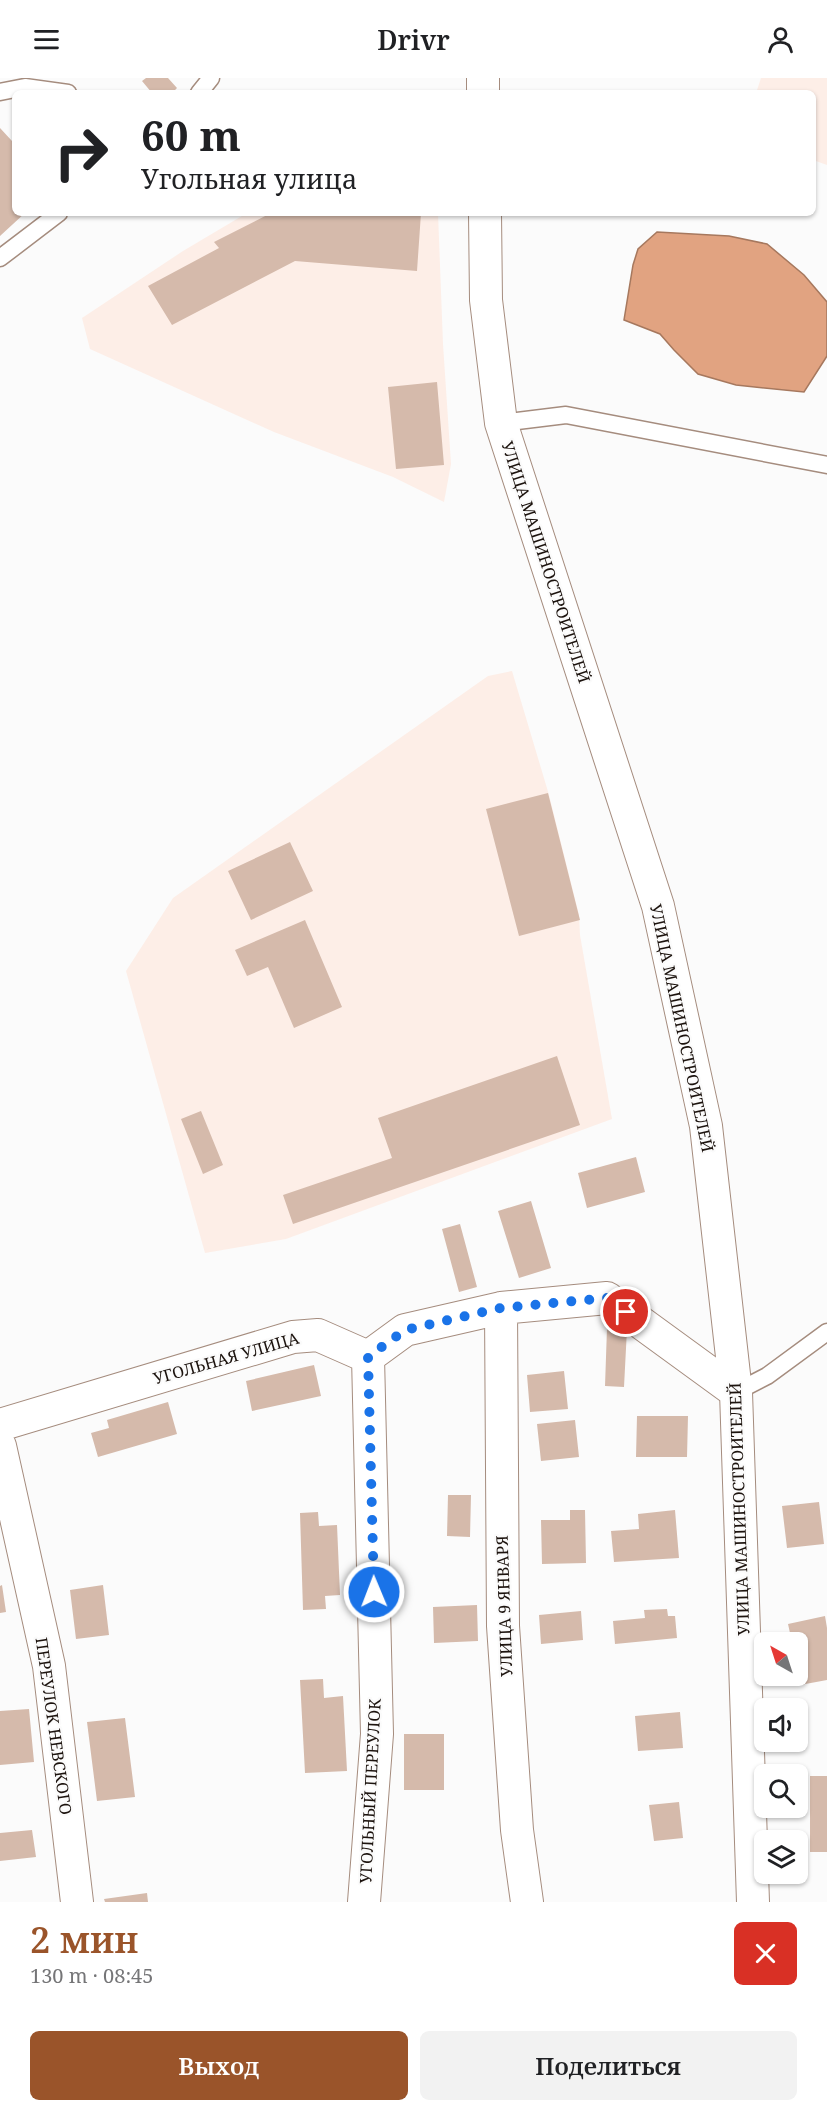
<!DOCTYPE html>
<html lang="ru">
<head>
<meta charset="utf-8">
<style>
  body { margin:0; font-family:"Noto Serif",serif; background:#f2f2f2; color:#202124; height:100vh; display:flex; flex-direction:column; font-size:22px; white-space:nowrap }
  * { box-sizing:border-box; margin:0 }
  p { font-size:20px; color:#757577 }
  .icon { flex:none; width:33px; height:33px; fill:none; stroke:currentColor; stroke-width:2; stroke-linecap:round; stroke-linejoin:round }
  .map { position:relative; height:1824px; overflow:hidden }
  .details { display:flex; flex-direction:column; background:#fff; flex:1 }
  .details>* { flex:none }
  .top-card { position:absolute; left:12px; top:12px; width:804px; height:126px; border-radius:9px; box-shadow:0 2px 4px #0004; background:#fff; color:#202124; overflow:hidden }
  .needle { width:39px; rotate:321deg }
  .fabs { position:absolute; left:754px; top:1554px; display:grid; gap:12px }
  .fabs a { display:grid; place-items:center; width:54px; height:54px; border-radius:9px; background:#fff; box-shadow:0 2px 4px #0004; font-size:30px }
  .pin { position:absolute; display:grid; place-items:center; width:51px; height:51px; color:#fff; margin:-26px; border:3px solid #fff; border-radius:50%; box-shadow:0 2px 6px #0007 }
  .me { position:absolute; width:66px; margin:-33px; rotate:359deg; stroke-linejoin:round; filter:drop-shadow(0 0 4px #0008) }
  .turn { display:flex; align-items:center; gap:21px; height:126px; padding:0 30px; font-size:27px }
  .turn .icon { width:78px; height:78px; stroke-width:2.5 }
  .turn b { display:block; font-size:42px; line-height:51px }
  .round { display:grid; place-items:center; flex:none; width:63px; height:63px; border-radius:9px; background:#f2f2f2 }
  .overview { display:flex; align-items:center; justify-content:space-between; height:102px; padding:0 30px }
  h1 { font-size:36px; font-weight:600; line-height:45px; color:#9a542a }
  .cta { display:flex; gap:12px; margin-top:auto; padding:12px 30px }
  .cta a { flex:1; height:69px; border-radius:9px; background:#9a542a; color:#fff; font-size:24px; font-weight:600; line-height:69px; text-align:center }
  .cta a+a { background:#f2f2f2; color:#202124 }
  header { display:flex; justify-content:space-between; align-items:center; height:78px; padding:0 30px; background:#fff; font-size:27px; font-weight:600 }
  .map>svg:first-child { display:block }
  .built { fill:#fdeee7 }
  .water { fill:#e1a381; stroke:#a6785e; stroke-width:1.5 }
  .building { fill:#d5baab }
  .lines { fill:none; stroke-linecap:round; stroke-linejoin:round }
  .service-casing { stroke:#a58c7e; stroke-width:19 }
  .minor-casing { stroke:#a58c7e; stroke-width:34 }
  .service { stroke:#fff; stroke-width:16 }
  .minor { stroke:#fff; stroke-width:32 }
  .route { stroke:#1a73e8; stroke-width:10; stroke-dasharray:0 18 }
  .labels { text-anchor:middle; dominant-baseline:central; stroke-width:4.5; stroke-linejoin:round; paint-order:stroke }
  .street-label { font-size:16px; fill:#1c130e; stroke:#fbfbfb }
</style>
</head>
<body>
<header><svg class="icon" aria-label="menu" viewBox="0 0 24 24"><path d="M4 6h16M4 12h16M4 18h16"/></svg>Drivr<svg class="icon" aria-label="person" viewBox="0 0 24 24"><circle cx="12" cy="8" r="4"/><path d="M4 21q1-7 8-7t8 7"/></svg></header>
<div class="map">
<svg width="827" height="1824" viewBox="0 0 827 1824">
  <rect width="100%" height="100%" fill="#fbfbfb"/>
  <path class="built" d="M761 0H827V87L813 82V15H756Z
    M247 135H438L443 266 451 386 444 424 393 399 274 354 90 271 82 240 183 173Z
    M512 593 549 717 579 837 580 857 612 1041 286 1161 205 1175 126 893 173 820 488 598Z"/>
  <path class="water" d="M657 154 729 158 767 166 804 197 827 224V278L804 314 736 307 698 296 674 272 660 256 624 242 633 187 638 171Z"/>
  <path class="building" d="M146 0H168L177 10 172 15H152L142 3Z
    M0 50 12 63 15 61V135H25L0 158Z
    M271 135H421L417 193 295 183 172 247 148 208 219 170 214 164Z
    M437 304 444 387 396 391 388 309Z
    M548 715 580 842 519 858 486 731Z
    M290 764 313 813 251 842 228 793Z
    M305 842 342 929 294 950 268 889 247 898 235 872Z
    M557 978 580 1047 293 1146 283 1117 392 1080 378 1040Z
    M201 1033 223 1087 203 1096 181 1041Z
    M636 1079 645 1114 587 1130 578 1095Z
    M531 1123 551 1190 519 1200 498 1133Z
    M460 1146 477 1209 459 1214 442 1151Z
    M607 1250 627 1251 624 1309 605 1308Z
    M314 1287 321 1318 252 1333 246 1303Z
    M564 1293 568 1331 530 1334 527 1297Z
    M168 1324 177 1356 98 1379 91 1355 109 1350 107 1342Z
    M637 1338H688L687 1379H636Z
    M575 1342 579 1379 541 1383 537 1346Z
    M448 1417H471L470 1459 447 1458Z
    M819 1424 824 1466 787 1470 782 1428Z
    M570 1432H585L586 1485 542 1486 541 1442H570Z
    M675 1432 679 1480 614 1484 611 1453 639 1451 638 1436Z
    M318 1434 319 1448 337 1447 340 1517 325 1518 326 1531 303 1532 300 1435Z
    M2 1507 6 1534 0 1535V1508Z
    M103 1507 109 1557 76 1561 70 1512Z
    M477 1527 478 1563 434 1565 433 1529Z
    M667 1531 668 1538H675L677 1560 615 1566 613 1543 645 1540 644 1532Z
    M581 1533 583 1562 541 1566 539 1537Z
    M825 1538 827 1550V1602L800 1607 798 1595V1564H792L788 1546Z
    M323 1601 324 1620 343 1618 347 1693 305 1695 300 1602Z
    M29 1631 34 1684 0 1687V1633Z
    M680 1634 683 1670 638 1673 635 1638Z
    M125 1640 135 1719 97 1723 87 1644Z
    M404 1656H444V1712H404Z
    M810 1698H827V1774H810Z
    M679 1724 683 1760 654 1763 649 1727Z
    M32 1752 36 1779 0 1783V1755Z
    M147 1815 148 1824H105L104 1821Z"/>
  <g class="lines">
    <g class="service-casing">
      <path id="service" d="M0 14 25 9 68 15
        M199 15 211 0
        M0 180 59 135
        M501 345 566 337 827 387
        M736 1314 767 1298 827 1254"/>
    </g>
    <g class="minor-casing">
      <path id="minor" d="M483 0V15
        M485 135 486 222 501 345 658 828 706 1048 736 1314 753 1824
        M501 1230 503 1548 517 1752 527 1824
        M0 1347 293 1259 318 1257 368 1279 405 1252 501 1230 607 1220 736 1314
        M0 1368 49 1588 77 1824
        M364 1824 377 1656 368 1279"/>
    </g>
    <use href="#service" class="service"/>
    <use href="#minor" class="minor"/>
  </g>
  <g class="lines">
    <path class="route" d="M374 1514 368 1279 405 1252 501 1230 607 1220 626 1234"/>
  </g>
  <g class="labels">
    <g class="street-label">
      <text transform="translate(546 484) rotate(72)">УЛИЦА МАШИНОСТРОИТЕЛЕЙ</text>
      <text transform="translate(682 950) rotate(78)">УЛИЦА МАШИНОСТРОИТЕЛЕЙ</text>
      <text transform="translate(226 1280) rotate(-16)">УГОЛЬНАЯ УЛИЦА</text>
      <text transform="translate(739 1431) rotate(-92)">УЛИЦА МАШИНОСТРОИТЕЛЕЙ</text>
      <text transform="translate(504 1528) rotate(-92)">УЛИЦА 9 ЯНВАРЯ</text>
      <text transform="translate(54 1648) rotate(82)">ПЕРЕУЛОК НЕВСКОГО</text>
      <text transform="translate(370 1713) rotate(-87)">УГОЛЬНЫЙ ПЕРЕУЛОК</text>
    </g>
  </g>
</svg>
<div class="fabs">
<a><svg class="needle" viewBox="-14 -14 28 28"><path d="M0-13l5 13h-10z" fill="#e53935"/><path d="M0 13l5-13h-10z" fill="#757577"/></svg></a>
<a><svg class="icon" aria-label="sound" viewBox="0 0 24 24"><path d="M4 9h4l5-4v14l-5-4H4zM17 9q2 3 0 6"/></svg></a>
<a><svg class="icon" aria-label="search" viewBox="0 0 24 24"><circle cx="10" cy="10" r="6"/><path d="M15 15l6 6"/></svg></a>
<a><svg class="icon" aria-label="layers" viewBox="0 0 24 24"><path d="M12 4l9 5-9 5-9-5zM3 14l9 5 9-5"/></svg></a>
</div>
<div class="pin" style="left:626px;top:1234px;background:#d93025"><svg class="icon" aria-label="arrive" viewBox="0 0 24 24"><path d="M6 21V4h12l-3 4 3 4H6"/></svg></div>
<svg class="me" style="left:374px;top:1514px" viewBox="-20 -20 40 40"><circle r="17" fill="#1a73e8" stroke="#fff" stroke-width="3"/><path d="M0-11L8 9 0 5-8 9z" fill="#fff"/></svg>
<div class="top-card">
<div class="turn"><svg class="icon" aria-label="right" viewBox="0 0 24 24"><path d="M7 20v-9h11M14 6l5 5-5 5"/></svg><div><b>60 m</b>Угольная улица</div></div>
</div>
</div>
<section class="details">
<div class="overview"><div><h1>2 мин</h1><p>130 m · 08:45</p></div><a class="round" style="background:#d93025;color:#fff"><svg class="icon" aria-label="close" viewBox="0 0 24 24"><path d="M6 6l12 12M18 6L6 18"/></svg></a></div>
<div class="cta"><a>Выход</a><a>Поделиться</a></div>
</section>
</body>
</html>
